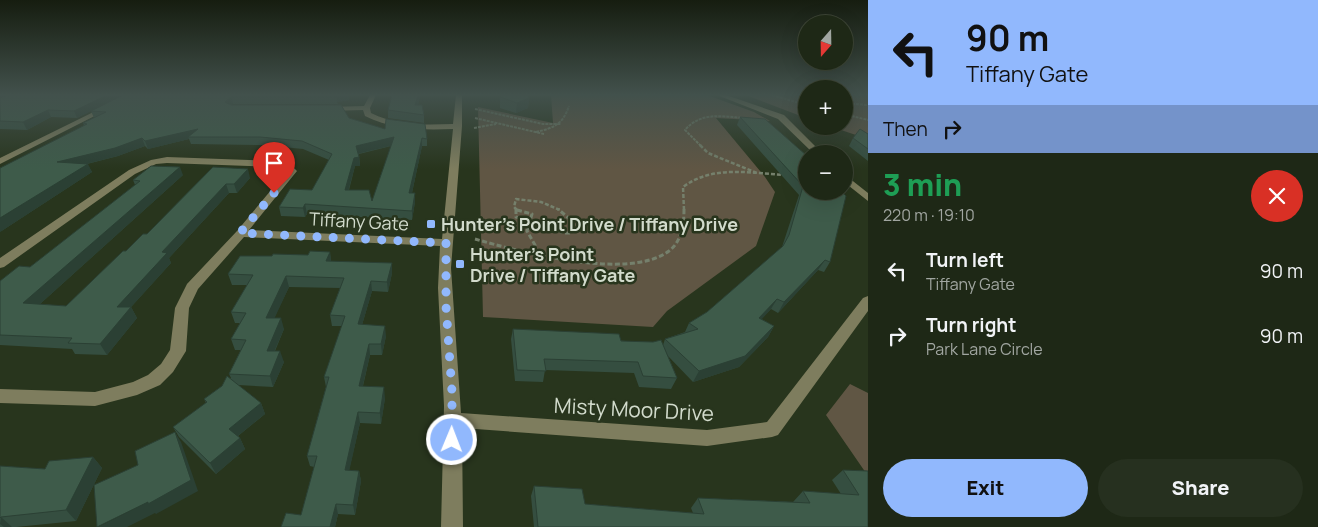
<!DOCTYPE html>
<html lang="en">
<head>
<meta charset="utf-8">
<style>
  body { margin:0; font-family:Manrope,sans-serif; background:#26301f; color:#f1f3f6; height:100vh; display:flex; flex-direction:column; font-size:19px; white-space:nowrap }
  * { box-sizing:border-box; margin:0 }
  p { font-size:16px; color:#a1a6a1 }
  .icon { flex:none; width:28px; height:28px; fill:none; stroke:currentColor; stroke-width:2; stroke-linecap:round; stroke-linejoin:round }
  .map { position:relative; flex:1; overflow:hidden }
  .sheet { display:flex; flex-direction:column; background:#1e2816; width:450px }
  .sheet>* { flex:none }
  .guide { background:#91b8fd; color:#111; overflow:hidden }
  .needle { width:32px; rotate:200deg }
  .tools { position:absolute; left:798px; top:15px; display:grid; gap:10px }
  .tools a { display:grid; place-items:center; width:55px; height:55px; border-radius:50%; background:#1e2816; box-shadow:0 5px 20px #0002,0 0 0 1px #3c4435; font-size:25px }
  .pin { position:absolute; display:grid; place-items:center; width:42px; height:42px; color:#fff; margin:-51px -21px; border-radius:50% 50% 50% 0; rotate:-45deg; box-shadow:0 0 5px #0007 }
  .pin .icon { rotate:45deg }
  .me { position:absolute; width:55px; margin:-28px; rotate:1deg; stroke-linejoin:round; filter:drop-shadow(0 0 4px #0008) }
  .turn { display:flex; align-items:center; gap:18px; height:105px; padding:0 15px; font-size:22px }
  .turn .icon { width:65px; height:65px; stroke-width:2.5 }
  .turn b { display:block; font-size:35px; line-height:42px }
  .then { display:flex; align-items:center; height:48px; padding:0 15px; background:#0003; gap:10px; font-size:19px }
  .round { display:grid; place-items:center; flex:none; width:52px; height:52px; border-radius:26px; background:#26301f }
  .summary { display:flex; align-items:center; justify-content:space-between; height:85px; padding:0 15px }
  h1 { font-size:30px; font-weight:800; line-height:38px; color:#1e9e55 }
  .button { display:flex; gap:10px; margin-top:auto; padding:10px 15px }
  .button a { flex:1; height:58px; border-radius:30px; background:#91b8fd; color:#111; font-size:20px; font-weight:800; line-height:58px; text-align:center }
  .button a+a { background:#26301f; color:#f1f3f6 }
  ul { padding:0; list-style:none }
  li { display:flex; align-items:center; gap:15px; height:65px; padding:0 15px }
  li div { flex:1 }
  li b { display:block; font-size:19px }
  li em { font-style:normal }
  main { display:flex; flex:1; min-height:0 }
  .map>svg:first-child { display:block }
  .green { fill:#605644 }
  .lines { fill:none; stroke-linecap:round; stroke-linejoin:round }
  .path-far2 { stroke:#75806c; stroke-width:2; stroke-dasharray:3 1; stroke-linecap:butt }
  .path-far1 { stroke:#75806c; stroke-width:2.5; stroke-dasharray:4 2; stroke-linecap:butt }
  .path { stroke:#75806c; stroke-width:3; stroke-dasharray:5 2.5; stroke-linecap:butt }
  .minor { fill:#7e7d5e; fill-rule:evenodd }
  .wall { fill:#354e40; fill-rule:evenodd }
  .shaded-wall { fill:#2b4034 }
  .building { fill:#3e5b4a; stroke:#2b4034; fill-rule:evenodd }
  .route { stroke:#91b8fd; stroke-width:9; stroke-dasharray:0 16.2 }
  .poi-dot { fill:#91b8fd; stroke:#28351d; stroke-width:2 }
  .labels { text-anchor:middle; dominant-baseline:central; stroke-width:5; stroke-linejoin:round; paint-order:stroke }
  .street-label { font-size:18px; fill:#d2dbcc; stroke:#28351d }
  .poi-label { font-size:18px; font-weight:bold; fill:#d2dbcc; stroke:#28351d; text-anchor:start }
  .near-street-label { font-size:21px; fill:#d2dbcc; stroke:#28351d }
</style>
</head>
<body>
<main>
<div class="map">
<svg width="868" height="527" viewBox="0 0 868 527">
  <rect width="100%" height="100%" fill="#28351d"/>
  <path class="green" d="M551 95H707L754 112 770 121 716 118 765 177 775 192 756 246 667 311 653 327 483 317 478 107 553 123Z
    M746 95H806V118Z
    M844 95H868V139L829 126H844Z
    M850 384 868 393V476L826 415Z"/>
  <g class="lines">
    <path class="path-far2" d="M772 95 806 105
      M844 103 868 105
      M475 109 543 124H561
      M844 114 868 120
      M475 118 544 134
      M474 128 496 124
      M536 132C554 128 563 124 569 106
      M701 146 685 130C700 112 722 116 743 118"/>
    <path class="path-far1" d="M700 145 708 153 757 173
      M517 210 514 207 516 199 541 202 560 210
      M684 210 683 187C712 165 750 173 784 175"/>
    <path class="path" d="M516 209V217L550 226 563 233H572L575 228 572 221 558 209
      M517 210 532 214 527 231 535 245V254
      M475 239C520 252 629 281 669 251 682 241 684 224 684 209
      M477 256 507 250"/>
    <path class="minor" d="M128 95H136L0 164V158Z
      M370 95H376L370 108 371 113C397 126 424 125 453 124L456 95H462V126L451 268 461 413 707 430 767 422 863 298 868 296V311L778 435 772 437 707 446 462 428 463 527H441L444 406 438 288 440 246 244 237 198 289 189 308 186 351 173 372 160 385 137 395 95 406 0 403V389L95 392 133 382 148 375 161 364 170 350 175 308 187 284 237 231 287 171 277 167 167 163 156 164 135 174 4 267 0 268V258L129 170 151 160 167 157 278 161 291 165 297 171 249 230 442 239 453 129C422 130 393 130 365 116L363 110 328 111 324 109 328 107 364 106Z
      M717 95H726L784 115 823 154H814L778 119Z
      M844 174 868 193V201L844 182Z"/>
  </g>
  <path class="wall" d="M0 95H349V100L337 102 338 104H233L232 105 349 118 385 129 427 139V146H422L412 193H415V202L412 220 307 214 305 217 281 216 279 207 312 190 329 160 303 149 262 145 191 144 189 139 148 149 145 146 118 156 87 164 92 172 0 232 84 125 83 123 94 118 91 111 77 118 51 117 27 130 0 129ZM391 146 372 201 349 190 355 166H360L359 154Z
    M420 95 418 105 424 115V123L388 118V110Z
    M500 97 529 98 528 108 516 113 500 108Z
    M740 117 806 155 830 262 824 272 818 270 778 313 771 309 761 319 774 326 768 337 739 367 693 382 668 356 677 378 671 389 639 387 634 373 545 370 543 382 515 381 511 339 513 329 663 345 665 339 685 332 689 323 707 312 782 247 799 195 737 125Z
    M868 134V161L849 146 853 138Z
    M213 167 250 178 237 193H229L169 258 171 263 131 307 137 318 107 355 75 354 72 349 0 345V281L30 267 135 185 133 180 183 175 40 304 66 306 126 251 147 234Z
    M330 252 331 261 392 273 388 292 372 291 362 325 386 336 382 355H370L363 386 385 398 381 424 360 423 349 470 359 471 361 481 355 515 338 514 335 527H281L301 515 314 467 310 466 307 456 326 387 324 377 342 326H332L330 315 340 288 289 287 274 318 284 329 275 351 284 362 273 387 238 385 261 403 265 414 238 436 240 438 245 449 216 474 179 437 173 427 206 403 204 399 222 386 231 378 229 374 241 350H235L231 339 240 323H235L231 312 247 285H232L228 274 272 256 308 255Z
    M93 457 102 468 76 521 16 527H0V466L45 469Z
    M843 470 868 471V527H534L531 496 534 486 585 504 693 513 691 508 698 498 794 502H793L803 491 841 494 832 480Z"/>
  <path class="shaded-wall" d="M107 95H124L77 118 74 111Z
    M336 95H349V100L337 102Z
    M418 95H420L416 112 415 105Z
    M231 97 233 104 227 109 225 102Z
    M529 98 528 108 516 113 517 103Z
    M48 110 51 117 27 130 23 122Z
    M198 129 188 137 189 139 148 149 145 141Z
    M394 137V145L357 154 356 146Z
    M142 138 145 146 118 156 62 170 57 162Z
    M422 138V146L410 202 409 193Z
    M359 157 360 166H355L346 199 345 190 354 158Z
    M88 164 92 172 0 232V218Z
    M180 167 183 175 30 313 23 303Z
    M248 169 250 178 237 193 234 184Z
    M226 184 229 193 169 258 171 263 122 317 117 307 162 252Z
    M415 193V202L412 220V211Z
    M305 204 307 214 305 217 303 208Z
    M330 252 331 262 326 261Z
    M825 260 818 270 778 313 784 302Z
    M392 263V273L388 292 387 282Z
    M286 276 289 287 270 328 266 318Z
    M371 281 372 291 359 335 358 324Z
    M777 299 771 309 753 329 759 318Z
    M131 307 137 318 107 355 100 344Z
    M281 318 284 329 270 361 267 351Z
    M385 326 386 336 382 355 381 344Z
    M774 326 768 337 739 367 693 382 699 371Z
    M369 344 370 355 360 397 359 386Z
    M280 351 284 362 273 387 270 376Z
    M384 387 385 398 381 424 380 413Z
    M261 403 265 414 234 439 229 429Z
    M358 412 360 423 347 481 345 470Z
    M175 432 181 442 198 491 156 514 155 513 127 527H98L148 502Z
    M240 438 245 449 216 474 210 463Z
    M93 457 102 468 76 521 66 510Z
    M359 471 361 481 355 515 353 505Z
    M336 504 338 514 335 527H330Z
    M1 517 12 527H4L0 524Z"/>
  <path class="building" d="M0 95H107L74 111 48 110 23 122 0 121V98L8 95Z
    M123 95H336L337 97H231L225 102 231 105H341L349 118 385 129 386 119 425 124 427 139 422 138 409 193H415L412 211 305 204 303 208 279 207 290 189 312 190 332 154 302 141 260 137H188L198 129 145 141 142 138 115 148 57 162 88 164 0 218V168L87 124 83 123 106 112 91 111ZM394 137 372 201 369 190H345L354 158 359 157 356 146Z
    M392 95H418L415 105H422L424 115 388 110Z
    M502 95H528L529 98 517 103 500 97Z
    M740 117 765 119 806 155V191H841L846 196 830 262 825 260 784 302 777 299 759 318 774 326 745 356 699 371 665 339 698 329 689 323 707 312 783 246 789 235 803 186Z
    M860 129 868 134V149L853 138Z
    M151 166 180 167 23 303 66 306 123 251H126L143 234H147L213 167 248 169 234 184H226L162 252 167 253 117 307H131L100 344 68 343 72 338 0 335V281L19 266 30 267 140 181 133 180Z
    M310 251 330 252 326 261 392 263 387 282 371 281 358 324 385 326 381 344H369L359 386 384 387 380 413 358 412 345 470 359 471 353 505 336 504 330 527H281L286 513 301 515 317 456H307L329 377H324L345 316 330 315 344 278 286 276 266 318H281L267 351H280L270 376 229 374 246 340 231 339 246 313 231 312 253 275 228 274 240 256H272L273 254 308 255Z
    M513 329 619 334 621 341 653 342 661 340 677 378 643 376 638 362 544 359 546 371 517 370Z
    M227 376 261 403 229 429 240 438 210 463 173 427 207 402 204 399 222 386Z
    M175 432 191 480 148 504V502L97 527 94 485 138 465 135 451Z
    M93 457 66 510 1 517 0 518V466L45 469 49 461Z
    M843 470 868 471V527H538L534 486 582 489 585 504 704 514 698 498 810 503 803 491 859 495Z"/>
  <linearGradient id="sky" x2="0" y2="1"><stop stop-color="#161d10"/><stop offset="0.56" stop-color="#42514c"/><stop offset="1" stop-color="#42514c" stop-opacity="0"/></linearGradient>
  <rect width="868" height="169" fill="url(#sky)"/>
  <g class="lines">
    <path class="route" d="M274 193 240 233 446 243V306L452 392V440"/>
  </g>
  <g class="poi-dot">
    <rect x="426" y="219" width="10" height="10" rx="2.5"/>
    <rect x="455" y="259" width="10" height="10" rx="2.5"/>
  </g>
  <g class="labels">
    <g class="street-label">
      <text transform="translate(359 221) rotate(3)">Tiffany Gate</text>
    </g>
    <g class="poi-label">
      <text x="441" y="224">Hunter's Point Drive / Tiffany Drive</text>
      <text x="470" y="254">Hunter's Point<tspan x="470" dy="21">Drive / Tiffany Gate</tspan></text>
    </g>
    <g class="near-street-label">
      <text transform="translate(634 409) rotate(3)">Misty Moor Drive</text>
    </g>
  </g>
</svg>
<div class="tools">
<a><svg class="needle" viewBox="-14 -14 28 28"><path d="M0-13l5 13h-10z" fill="#e53935"/><path d="M0 13l5-13h-10z" fill="#a1a6a1"/></svg></a>
<a>+</a>
<a>−</a>
</div>
<div class="pin" style="left:274px;top:193px;background:#d93025"><svg class="icon" aria-label="arrive" viewBox="0 0 24 24"><path d="M6 21V4h12l-3 4 3 4H6"/></svg></div>
<svg class="me" style="left:452px;top:440px" viewBox="-20 -20 40 40"><circle r="17" fill="#91b8fd" stroke="#fff" stroke-width="3"/><path d="M0-11L8 9 0 5-8 9z" fill="#fff"/></svg>
</div>
<section class="sheet">
<div class="guide">
<div class="turn"><svg class="icon" aria-label="left" viewBox="0 0 24 24"><path d="M17 20v-9H6M10 6l-5 5 5 5"/></svg><div><b>90 m</b>Tiffany Gate</div></div>
<div class="then">Then<svg class="icon" aria-label="right" viewBox="0 0 24 24"><path d="M7 20v-9h11M14 6l5 5-5 5"/></svg></div>
</div>
<div class="summary"><div><h1>3 min</h1><p>220 m · 19:10</p></div><a class="round" style="background:#d93025;color:#fff"><svg class="icon" aria-label="close" viewBox="0 0 24 24"><path d="M6 6l12 12M18 6L6 18"/></svg></a></div>
<ul>
<li><svg class="icon" aria-label="left" viewBox="0 0 24 24"><path d="M17 20v-9H6M10 6l-5 5 5 5"/></svg><div><b>Turn left</b><p>Tiffany Gate</p></div><em>90 m</em></li>
<li><svg class="icon" aria-label="right" viewBox="0 0 24 24"><path d="M7 20v-9h11M14 6l5 5-5 5"/></svg><div><b>Turn right</b><p>Park Lane Circle</p></div><em>90 m</em></li>
</ul>
<div class="button"><a>Exit</a><a>Share</a></div>
</section>
</main>
</body>
</html>
